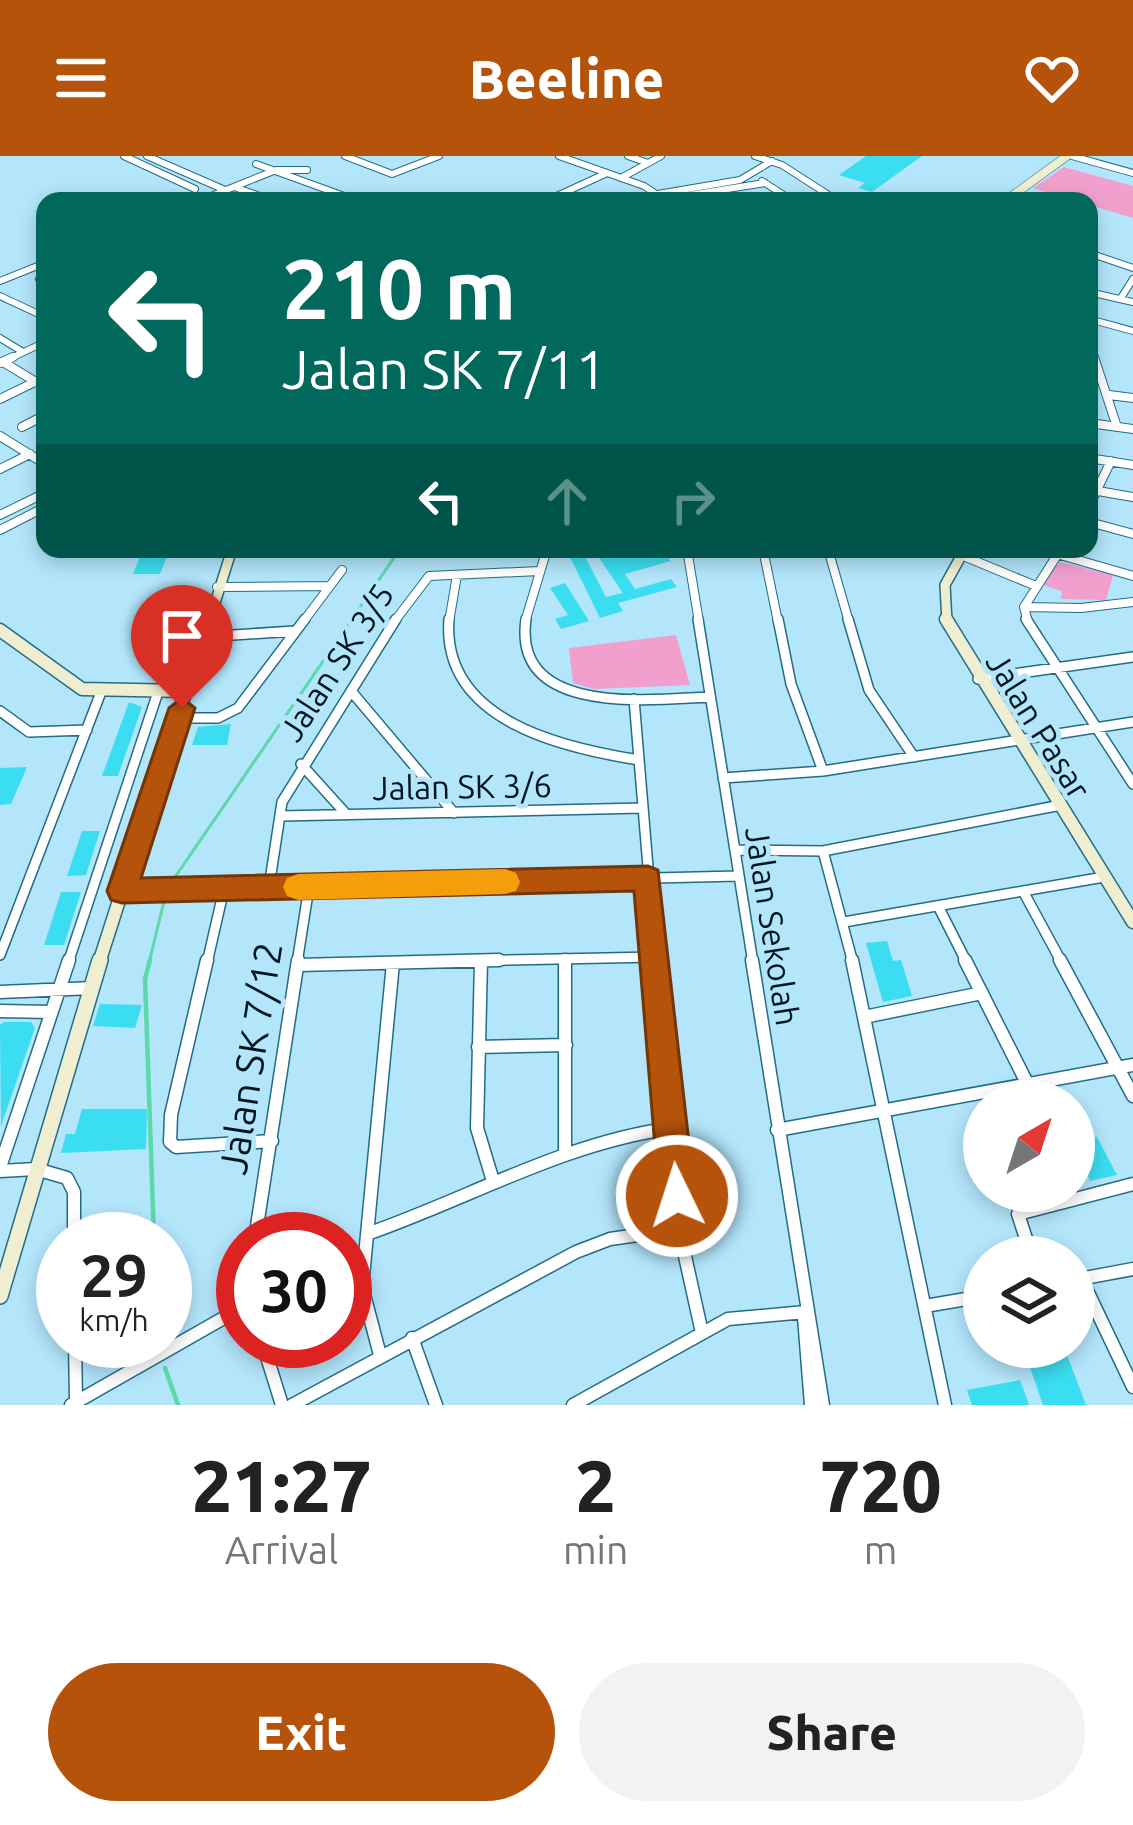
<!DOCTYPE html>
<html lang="en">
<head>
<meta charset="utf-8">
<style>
  body { margin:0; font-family:Ubuntu,sans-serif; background:#f2f2f2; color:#222; height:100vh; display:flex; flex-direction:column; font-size:45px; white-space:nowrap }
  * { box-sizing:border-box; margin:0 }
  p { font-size:39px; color:#767676 }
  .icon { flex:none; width:66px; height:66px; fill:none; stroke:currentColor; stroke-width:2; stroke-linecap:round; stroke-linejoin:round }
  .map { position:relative; height:1249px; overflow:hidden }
  .drawer { display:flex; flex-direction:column; background:#fff; flex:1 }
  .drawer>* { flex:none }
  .hud { position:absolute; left:36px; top:36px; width:1062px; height:366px; border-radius:24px; box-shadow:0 6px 18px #0003; background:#00695c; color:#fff; overflow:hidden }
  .needle { width:78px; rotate:39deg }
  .buttons { position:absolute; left:963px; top:924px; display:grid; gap:24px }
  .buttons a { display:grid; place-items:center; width:132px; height:132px; border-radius:50%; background:#fff; box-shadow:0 6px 18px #0003; font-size:60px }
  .speed { position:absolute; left:36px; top:1056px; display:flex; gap:24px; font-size:60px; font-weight:700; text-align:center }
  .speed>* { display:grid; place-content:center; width:156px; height:156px; border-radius:50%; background:#fff; box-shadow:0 6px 18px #0003; line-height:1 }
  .speed small { font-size:30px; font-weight:400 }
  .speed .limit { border:18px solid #d22; background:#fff; color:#111 }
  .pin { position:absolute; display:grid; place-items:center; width:102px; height:102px; color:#fff; margin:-123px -51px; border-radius:50% 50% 50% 0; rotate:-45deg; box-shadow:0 0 12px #0007 }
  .pin .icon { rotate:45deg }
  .me { position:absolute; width:132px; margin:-66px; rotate:356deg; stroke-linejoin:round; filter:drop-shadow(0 0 9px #0008) }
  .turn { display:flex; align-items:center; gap:42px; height:252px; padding:0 48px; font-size:54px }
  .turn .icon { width:156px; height:156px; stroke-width:2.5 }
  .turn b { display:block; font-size:84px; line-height:102px }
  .lanes { display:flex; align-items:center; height:114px; padding:0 48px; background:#0003; justify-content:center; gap:60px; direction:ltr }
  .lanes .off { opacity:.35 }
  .eta { display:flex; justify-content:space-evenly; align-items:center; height:204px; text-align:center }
  .eta b { font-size:72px; font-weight:800; line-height:84px }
  .cta { display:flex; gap:24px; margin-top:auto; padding:24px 48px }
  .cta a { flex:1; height:138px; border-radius:72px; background:#b45309; color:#fff; font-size:48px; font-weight:800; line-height:138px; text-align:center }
  .cta a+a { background:#f2f2f2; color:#222 }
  header { display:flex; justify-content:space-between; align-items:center; height:156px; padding:0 48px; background:#b45309; color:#fff; font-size:54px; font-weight:800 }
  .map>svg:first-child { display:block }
  .green { fill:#f1a0cd }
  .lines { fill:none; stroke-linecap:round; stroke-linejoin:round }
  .stream-far1 { stroke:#5cd8aa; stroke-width:3 }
  .stream { stroke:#5cd8aa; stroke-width:4.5 }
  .building { fill:#3adef0 }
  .street-far3-casing { stroke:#246c85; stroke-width:8 }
  .street-far2-casing { stroke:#246c85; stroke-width:10 }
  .street-far1-casing { stroke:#246c85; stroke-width:12 }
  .street-casing { stroke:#246c85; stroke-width:15 }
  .secondary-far3-casing { stroke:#246c85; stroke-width:9 }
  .secondary-far2-casing { stroke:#246c85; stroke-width:12 }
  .secondary-far1-casing { stroke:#246c85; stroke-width:15 }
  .secondary-casing { stroke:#246c85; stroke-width:18 }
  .street-far3 { stroke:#fff; stroke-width:6 }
  .street-far2 { stroke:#fff; stroke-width:8 }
  .street-far1 { stroke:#fff; stroke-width:9 }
  .street { stroke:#fff; stroke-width:12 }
  .secondary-far3 { stroke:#f0eed0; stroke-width:8 }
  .secondary-far2 { stroke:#f0eed0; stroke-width:9 }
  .secondary-far1 { stroke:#f0eed0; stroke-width:12 }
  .secondary { stroke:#f0eed0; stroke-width:15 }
  .route { fill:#b45309; stroke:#753606; stroke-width:3 }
  .slow { fill:#f59e0b }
  .labels { text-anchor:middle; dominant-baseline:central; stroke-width:10; stroke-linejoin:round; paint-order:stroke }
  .street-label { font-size:33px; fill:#001721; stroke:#b3e5fb }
  .near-street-label { font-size:39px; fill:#001721; stroke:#b3e5fb }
</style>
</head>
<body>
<header><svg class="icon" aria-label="menu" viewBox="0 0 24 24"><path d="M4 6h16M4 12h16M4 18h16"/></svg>Beeline<svg class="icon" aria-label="heart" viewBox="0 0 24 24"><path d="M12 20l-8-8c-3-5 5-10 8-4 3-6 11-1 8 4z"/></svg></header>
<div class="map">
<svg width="1133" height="1249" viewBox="0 0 1133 1249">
  <rect width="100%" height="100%" fill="#b3e5fb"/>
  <path class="green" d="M1064 11 1133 30V62L1033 32Z
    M1060 406 1113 419 1106 444 1061 443 1062 435 1040 428Z
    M676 479 690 529 594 533 573 527 569 492Z"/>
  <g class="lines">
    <path class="stream-far1" d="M628 39 635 45
      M171 727 400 393
      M149 807 165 741"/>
    <path class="stream" d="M150 804 145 823 154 1083
      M165 1212 178 1249"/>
  </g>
  <path class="building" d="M866 0H922L872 36 858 32 865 27 839 19Z
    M143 393H170L160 418H133Z
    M566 393H581L606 441 623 437 593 393H679V397L667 401 671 405 625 418 635 433 671 423 677 431 618 447 623 455 600 462Z
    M565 427 589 465 561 473 555 463 568 459 550 432Z
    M129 546 142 551 118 620H102Z
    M231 568 227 589H192L198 571Z
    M27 611 11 648 0 649V612Z
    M82 675H100L86 719 67 720Z
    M61 736H81L64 789H44Z
    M887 785 893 805 901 804 912 840 883 846 866 787Z
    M100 848 142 849 135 872 93 870Z
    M4 866H31L35 872 1 970 0 869Z
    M82 953H147L146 993 61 997 66 978H75Z
    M1097 981 1117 1019 1090 1025 1074 985Z
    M1064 1191 1086 1249H1043L1025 1197Z
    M1020 1224 1029 1249H972L967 1234Z"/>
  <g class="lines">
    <g class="street-far3-casing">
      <path id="street-far3" d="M124 0 195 33
        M147 0 225 34
        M345 0 392 18 439 0
        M559 0 644 30 667 45
        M628 0 648 7
        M755 0 782 9 838 45
        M1072 0 1133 17
        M256 8 358 45
        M621 22 661 0
        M762 25 793 45
        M234 31 274 45
        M658 38 740 24 772 5
        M665 43 765 27
        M199 45 276 14H307
        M546 45 607 17
        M1089 97 1133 112
        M39 123 45 126
        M0 125 45 107
        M1089 136 1133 146
        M0 140 45 161
        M1121 142 1133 123
        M1089 163 1133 175
        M0 182 23 196
        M1089 184 1095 204
        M7 204 45 186"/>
    </g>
    <g class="street-far2-casing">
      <path id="street-far2" d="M1094 201 1117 271
        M3 206 36 226
        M0 207 13 201
        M1109 239 1133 242
        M0 243 45 221
        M1089 267 1133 273
        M22 271 45 259
        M0 280 45 308
        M1089 302 1133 309
        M0 313 30 298
        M1098 335 1133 341
        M1089 350 1111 305
        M0 359 45 337
        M1089 366 1133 378
        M0 374 45 351
        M687 393 699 466
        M763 393 778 466
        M828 393 849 466
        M830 398 857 393
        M1057 398 1133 420
        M961 399 1036 430
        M217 431 330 430
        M1024 451 1081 452 1133 446
        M303 466 342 414
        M394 466 429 420 539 415
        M449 466 457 419
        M525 466 547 393
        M1028 466 1024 451 1061 393"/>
    </g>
    <g class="street-far1-casing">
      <path id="street-far1" d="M449 463C441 565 563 592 639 604
        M526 463C512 560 648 544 710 541
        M698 463 753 807
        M778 463 791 528 823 615
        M848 463 869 534 914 601
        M1026 463 1133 628
        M203 481 294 475
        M978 523 1133 501
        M351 535 454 657
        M634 543 656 807
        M0 555 29 576 87 574
        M178 562H218L238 552 305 463
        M301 608 347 659
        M723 622 823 615 1133 566
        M281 660 643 652
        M735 694 823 695 1056 650
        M823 695 853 807
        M269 731 282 646 396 463
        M122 735 738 720
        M1023 735 1062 807
        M938 750 967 807
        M844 766 1104 721
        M0 799 101 536
        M68 807 158 536
        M207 807 224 733
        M297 807 309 731
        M365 807 654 801"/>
    </g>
    <g class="street-casing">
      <path id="street" d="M207 804 171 959 170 986 176 991 272 985
        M565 804V993
        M656 804 679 1073 702 1177
        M752 804 823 1249
        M852 804 945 1249
        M965 804 1028 929
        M1060 804 1133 940
        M481 805 477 972 493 1025
        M298 809 499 804
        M0 836 93 832
        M0 855 51 856
        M864 861 982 837
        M478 891 566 889
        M777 974 1133 909
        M0 1011 69 804
        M0 1015 36 1013 67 1022 74 1036V1083
        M367 1078C470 1042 563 987 672 972
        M255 1083 298 804
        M1032 1101 1018 1058 1133 1028
        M1081 1122 1133 1231
        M1074 1124 1133 1113
        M925 1150 984 1140
        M804 1161 811 1249
        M412 1182 436 1249
        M75 1185 76 1245
        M262 1185 282 1249
        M380 1199 362 1131 393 807
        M71 1249 243 1151
        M292 1249 576 1096 610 1083 679 1073
        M573 1249 728 1163 805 1156"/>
    </g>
    <g class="secondary-far3-casing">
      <path id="secondary-far3" d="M791 45H818
        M1005 45 1067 0"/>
    </g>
    <g class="secondary-far2-casing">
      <path id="secondary-far2" d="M209 466 232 393
        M947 466 945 429 965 393"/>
    </g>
    <g class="secondary-far1-casing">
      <path id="secondary-far1" d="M946 463 1133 766
        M0 474 82 533 187 535
        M99 807 209 463"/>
    </g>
    <g class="secondary-casing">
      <path id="secondary" d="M0 1140 100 804"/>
    </g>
    <use href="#street-far3" class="street-far3"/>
    <use href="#street-far2" class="street-far2"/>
    <use href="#street-far1" class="street-far1"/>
    <use href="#street" class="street"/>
    <use href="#secondary-far3" class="secondary-far3"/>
    <use href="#secondary-far2" class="secondary-far2"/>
    <use href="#secondary-far1" class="secondary-far1"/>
    <use href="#secondary" class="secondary"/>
  </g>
  <path class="route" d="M182 542 195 552 141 722 648 710 658 714 695 1040 690 1052 677 1058 664 1052 659 1040 634 735 122 747 111 744 107 735 169 552Z"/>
  <path class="slow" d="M505 713 516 717 520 726 516 735 505 738 298 744 287 740 283 731 287 722 298 718Z"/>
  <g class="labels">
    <g class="street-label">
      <text transform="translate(336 506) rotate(-57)">Jalan SK 3/5</text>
      <text transform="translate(1039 569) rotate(58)">Jalan Pasar</text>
      <text transform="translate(462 630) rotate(-1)">Jalan SK 3/6</text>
      <text transform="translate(773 770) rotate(81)">Jalan Sekolah</text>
    </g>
    <g class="near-street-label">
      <text transform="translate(250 902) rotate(-81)">Jalan SK 7/12</text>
    </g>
  </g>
</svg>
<div class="buttons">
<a><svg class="needle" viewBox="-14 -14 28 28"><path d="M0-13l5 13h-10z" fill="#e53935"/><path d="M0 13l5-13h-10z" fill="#767676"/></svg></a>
<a><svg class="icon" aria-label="layers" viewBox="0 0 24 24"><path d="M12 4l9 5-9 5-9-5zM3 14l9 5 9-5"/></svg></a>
</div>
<div class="speed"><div>29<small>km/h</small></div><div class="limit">30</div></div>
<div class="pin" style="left:182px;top:552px;background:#d93025"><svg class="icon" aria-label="arrive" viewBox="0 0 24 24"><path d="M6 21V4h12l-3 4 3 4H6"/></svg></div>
<svg class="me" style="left:677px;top:1040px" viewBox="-20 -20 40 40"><circle r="17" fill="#b45309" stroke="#fff" stroke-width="3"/><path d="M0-11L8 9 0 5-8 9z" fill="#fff"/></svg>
<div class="hud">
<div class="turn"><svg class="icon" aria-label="left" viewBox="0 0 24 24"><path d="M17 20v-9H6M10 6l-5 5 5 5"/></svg><div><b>210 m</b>Jalan SK 7/11</div></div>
<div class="lanes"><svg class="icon" aria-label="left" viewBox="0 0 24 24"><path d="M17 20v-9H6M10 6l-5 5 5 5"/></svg><svg class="icon off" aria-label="ahead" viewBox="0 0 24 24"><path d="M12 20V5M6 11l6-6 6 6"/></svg><svg class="icon off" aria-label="right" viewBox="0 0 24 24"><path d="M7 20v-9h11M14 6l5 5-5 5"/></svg></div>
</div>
</div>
<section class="drawer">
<div class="eta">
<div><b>21:27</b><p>Arrival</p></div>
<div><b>2</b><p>min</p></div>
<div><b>720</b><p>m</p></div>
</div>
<div class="cta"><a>Exit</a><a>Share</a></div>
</section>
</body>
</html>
